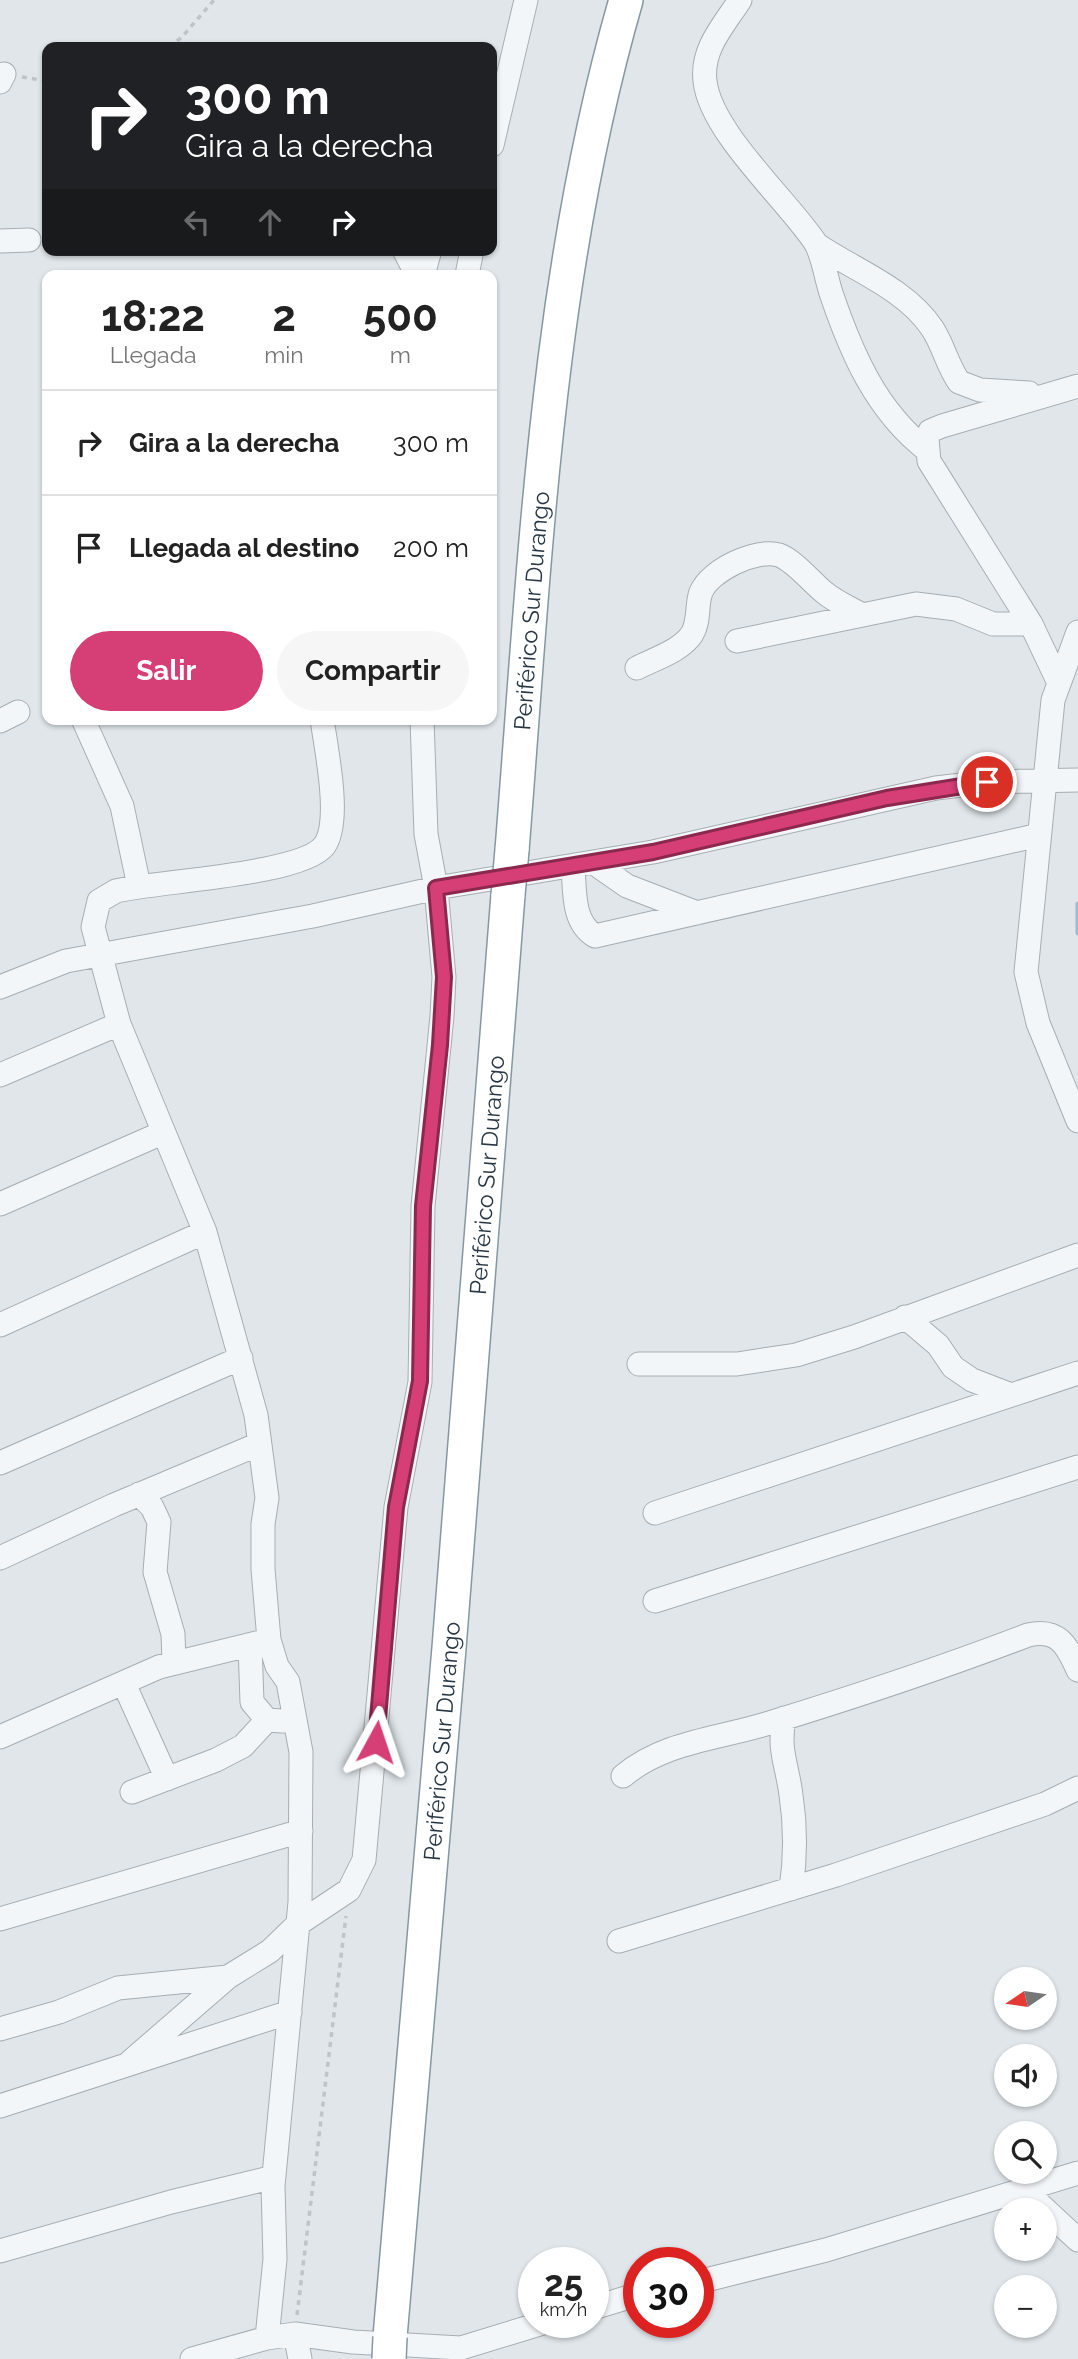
<!DOCTYPE html>
<html lang="es">
<head>
<meta charset="utf-8">
<style>
  body { margin:0; font-family:Raleway,sans-serif; background:#f6f6f6; color:#222; height:100vh; display:flex; flex-direction:column; font-size:26px; white-space:nowrap }
  * { box-sizing:border-box; margin:0 }
  p { font-size:23px; color:#767676 }
  .icon { flex:none; width:38px; height:38px; fill:none; stroke:currentColor; stroke-width:2; stroke-linecap:round; stroke-linejoin:round }
  .map { position:relative; flex:1; overflow:hidden }
  .side { position:absolute; left:42px; top:270px; width:455px; height:455px; display:flex; flex-direction:column; background:#fff; border-radius:14px; box-shadow:0 2px 5px #0004 }
  .side>* { flex:none }
  .banner { position:absolute; left:42px; top:42px; width:455px; height:214px; border-radius:14px; box-shadow:0 2px 5px #0004; background:#202124; color:#fff; overflow:hidden }
  .needle { width:46px; rotate:257deg }
  .buttons { position:absolute; left:994px; top:1967px; display:grid; gap:14px }
  .buttons a { display:grid; place-items:center; width:63px; height:63px; border-radius:50%; background:#fff; box-shadow:0 2px 5px #0004; font-size:35px }
  .speed { position:absolute; left:518px; top:2247px; display:flex; gap:14px; font-size:35px; font-weight:700; text-align:center }
  .speed>* { display:grid; place-content:center; width:91px; height:91px; border-radius:50%; background:#fff; box-shadow:0 2px 5px #0004; line-height:1 }
  .speed small { font-size:18px; font-weight:400 }
  .speed .limit { border:10px solid #d22; background:#fff; color:#111 }
  .pin { position:absolute; display:grid; place-items:center; width:60px; height:60px; color:#fff; margin:-30px; border:4px solid #fff; border-radius:50%; box-shadow:0 2px 7px #0007 }
  .me { position:absolute; width:77px; margin:-38px; rotate:5deg; stroke-linejoin:round; filter:drop-shadow(0 0 5px #0008) }
  .turn { display:flex; align-items:center; gap:24px; height:147px; padding:0 28px; font-size:32px }
  .turn .icon { width:91px; height:91px; stroke-width:2.5 }
  .turn b { display:block; font-size:49px; line-height:60px }
  .lanes { display:flex; align-items:center; height:66px; padding:0 28px; background:#0003; justify-content:center; gap:35px; direction:ltr }
  .lanes .off { opacity:.35 }
  .eta { display:flex; justify-content:space-evenly; align-items:center; height:119px; text-align:center }
  .eta b { font-size:42px; font-weight:700; line-height:49px }
  .action { display:flex; gap:14px; margin-top:auto; padding:14px 28px }
  .action a { flex:1; height:80px; border-radius:42px; background:#d63e76; color:#fff; font-size:28px; font-weight:700; line-height:80px; text-align:center }
  .action a+a { background:#f6f6f6; color:#222 }
  ul { padding:0; list-style:none }
  li { display:flex; align-items:center; gap:21px; height:105px; padding:0 28px; border-top:2px solid #e0e0e0 }
  li div { flex:1 }
  li b { display:block; font-size:26px }
  li em { font-style:normal }
  .map>svg:first-child { display:block }
  .lines { fill:none; stroke-linecap:round; stroke-linejoin:round }
  .stream { stroke:#99bdcc; stroke-width:5 }
  .minor-casing { stroke:#a5aeb5; stroke-width:25 }
  .highway-casing { stroke:#8797a2; stroke-width:36 }
  .path { stroke:#bec4c9; stroke-width:3.5; stroke-dasharray:5 5; stroke-linecap:butt }
  .minor { stroke:#f3f6f8; stroke-width:23 }
  .highway { stroke:#fff; stroke-width:33 }
  .highway-bridge-casing { stroke:#8797a2; stroke-width:36; stroke-linecap:butt }
  .highway-bridge { stroke:#fff; stroke-width:33 }
  .route-casing { stroke:#8b284d; stroke-width:18 }
  .route { stroke:#d63e76; stroke-width:12 }
  .labels { text-anchor:middle; dominant-baseline:central; stroke-width:5; stroke-linejoin:round; paint-order:stroke }
  .street-label { font-size:23px; fill:#283743; stroke:#f0f5f7 }
</style>
</head>
<body>
<div class="map">
<svg width="1078" height="2359" viewBox="0 0 1078 2359">
  <rect width="100%" height="100%" fill="#e0e6ea"/>
  <g class="lines">
    <path class="stream" d="M1078 904V933"/>
    <g class="minor-casing">
      <path id="minor" d="M740 0C724 25 701 49 705 81 710 131 786 199 815 242 823 255 826 278 831 293 851 352 876 411 927 450
        M0 82 4 74
        M492 145 526 0
        M0 241 29 240
        M816 244C854 270 905 288 932 328 943 344 947 365 959 382L980 390 1029 393
        M404 250 417 275
        M423 275 430 250
        M467 275 472 250
        M1078 632 1053 700 1026 972 1038 1023 1078 1121
        M737 641 916 604 956 609 993 624H1031
        M637 668C654 659 681 651 692 634 700 621 696 605 701 592 710 570 757 548 779 555 795 561 811 582 825 593 836 602 850 608 862 615
        M1059 683 1031 624 929 461 927 439 930 431 942 426 1078 386
        M83 719 122 806 139 886
        M0 721 18 712
        M594 863 627 886 697 913
        M573 867C575 891 572 922 595 936L1039 835
        M0 987 66 961 313 916 436 888 653 852 936 788 987 782 1078 780
        M0 1075 119 1024
        M0 1204 162 1133
        M905 1317 938 1345 953 1367 972 1380 1011 1395
        M0 1325 205 1232
        M639 1364H737L796 1355 854 1337 1078 1255
        M0 1463 241 1358
        M139 1494 152 1507 159 1522 155 1572 173 1634 174 1663
        M655 1513 1078 1373
        M0 1558 114 1505 259 1444
        M655 1601 1078 1467
        M250 1645 252 1702 267 1720 282 1721
        M124 1684 167 1779
        M784 1718C778 1752 787 1763 791 1795 796 1828 796 1856 791 1889
        M0 1737 159 1667 269 1640
        M623 1776C663 1742 717 1739 766 1724 854 1697 942 1668 1028 1635 1058 1628 1067 1645 1078 1670
        M132 1792 216 1760 243 1746 267 1720
        M0 1919 301 1831
        M619 1941 836 1875 1045 1804 1078 1788
        M0 2029 59 2012 118 1988 228 1977
        M130 2062 228 1977 270 1951 298 1924 349 1890 364 1860 396 1507 420 1382 423 1206 442 1016 444 977 436 888 426 834 422 719
        M0 2106 290 2012
        M1023 2189 1078 2240
        M0 2251 171 2202 274 2177
        M698 2282 826 2250 1078 2173
        M593 2308 639 2294
        M295 2334 300 2359
        M267 2338 275 2259 273 2186 300 1902 301 1752 288 1682 277 1666 269 1640 263 1569V1524L267 1498 256 1415 205 1232 119 1024 93 927 99 901 116 891C157 881 301 875 324 846 342 822 326 749 322 719
        M192 2359 267 2338 295 2334 353 2342 461 2348 546 2322"/>
    </g>
    <g class="highway-casing">
      <g id="highway">
        <path id="s1" d="M512 850C535 564 546 277 626 0"/>
        <path id="s2" d="M390 2337 449 1648 508 895"/>
      </g>
    </g>
    <path class="path" d="M169 47 182 37 214 0
      M22 77 47 81
      M297 2315 346 1916"/>
    <use href="#minor" class="minor"/>
    <use href="#highway" class="highway"/>
    <g class="highway-bridge-casing">
      <path id="highway-bridge" d="M508 895 512 850
        M389 2359 390 2337"/>
    </g>
    <use href="#highway-bridge" class="highway-bridge"/>
  </g>
  <g class="lines">
    <g class="route-casing">
      <path id="route" d="M376 1742 396 1507 420 1381 423 1206 440 1045 444 977 436 888 653 852 887 798 987 782"/>
    </g>
    <use href="#route" class="route"/>
  </g>
  <g class="labels">
    <g class="street-label">
      <text stroke="none"><textPath href="#s1" startOffset="240">Periférico Sur Durango</textPath></text>
      <text stroke="none"><textPath href="#s2" startOffset="1166">Periférico Sur Durango</textPath></text>
      <text stroke="none"><textPath href="#s2" startOffset="598">Periférico Sur Durango</textPath></text>
    </g>
  </g>
</svg>
<div class="buttons">
<a><svg class="needle" viewBox="-14 -14 28 28"><path d="M0-13l5 13h-10z" fill="#e53935"/><path d="M0 13l5-13h-10z" fill="#767676"/></svg></a>
<a><svg class="icon" aria-label="sound" viewBox="0 0 24 24"><path d="M4 9h4l5-4v14l-5-4H4zM17 9q2 3 0 6"/></svg></a>
<a><svg class="icon" aria-label="search" viewBox="0 0 24 24"><circle cx="10" cy="10" r="6"/><path d="M15 15l6 6"/></svg></a>
<a>+</a>
<a>−</a>
</div>
<div class="speed"><div>25<small>km/h</small></div><div class="limit">30</div></div>
<div class="pin" style="left:987px;top:782px;background:#d93025"><svg class="icon" aria-label="arrive" viewBox="0 0 24 24"><path d="M6 21V4h12l-3 4 3 4H6"/></svg></div>
<svg class="me" style="left:376px;top:1742px" viewBox="-20 -20 40 40"><path d="M0-17L14 15 0 8-14 15z" fill="#d63e76" stroke="#fff" stroke-width="4"/></svg>
<div class="banner">
<div class="turn"><svg class="icon" aria-label="right" viewBox="0 0 24 24"><path d="M7 20v-9h11M14 6l5 5-5 5"/></svg><div><b>300 m</b>Gira a la derecha</div></div>
<div class="lanes"><svg class="icon off" aria-label="left" viewBox="0 0 24 24"><path d="M17 20v-9H6M10 6l-5 5 5 5"/></svg><svg class="icon off" aria-label="ahead" viewBox="0 0 24 24"><path d="M12 20V5M6 11l6-6 6 6"/></svg><svg class="icon" aria-label="right" viewBox="0 0 24 24"><path d="M7 20v-9h11M14 6l5 5-5 5"/></svg></div>
</div>
<section class="side">
<div class="eta">
<div><b>18:22</b><p>Llegada</p></div>
<div><b>2</b><p>min</p></div>
<div><b>500</b><p>m</p></div>
</div>
<ul>
<li><svg class="icon" aria-label="right" viewBox="0 0 24 24"><path d="M7 20v-9h11M14 6l5 5-5 5"/></svg><div><b>Gira a la derecha</b></div><em>300 m</em></li>
<li><svg class="icon" aria-label="arrive" viewBox="0 0 24 24"><path d="M6 21V4h12l-3 4 3 4H6"/></svg><div><b>Llegada al destino</b></div><em>200 m</em></li>
</ul>
<div class="action"><a>Salir</a><a>Compartir</a></div>
</section>
</div>
</body>
</html>
